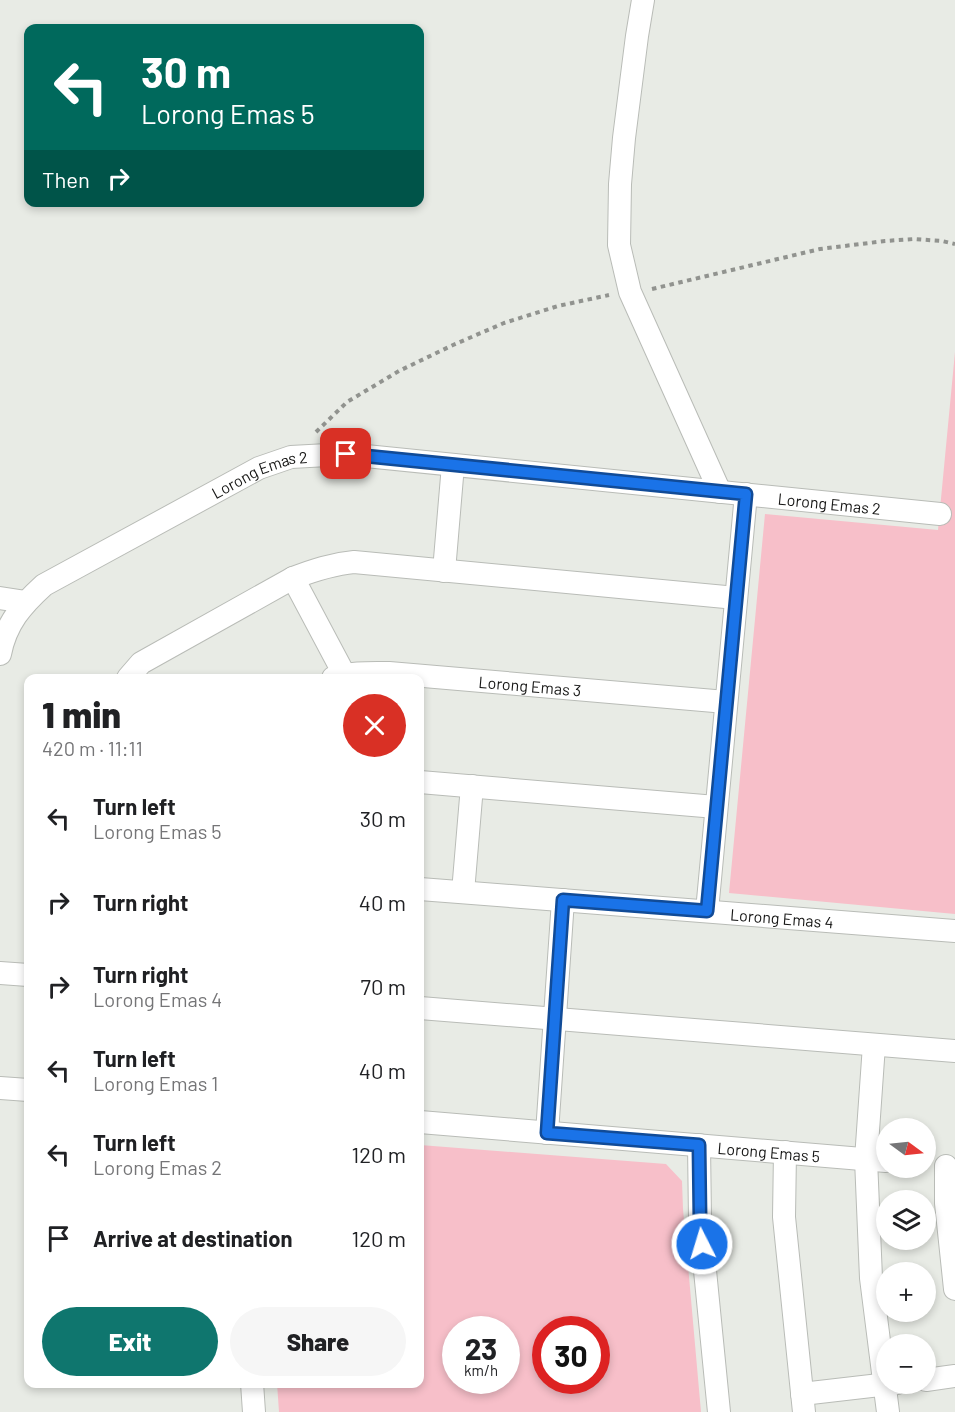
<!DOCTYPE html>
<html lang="en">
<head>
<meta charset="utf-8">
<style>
  body { margin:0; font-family:Barlow,sans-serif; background:#f6f6f6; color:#202124; height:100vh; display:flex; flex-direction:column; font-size:22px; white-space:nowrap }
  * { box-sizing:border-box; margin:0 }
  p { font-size:20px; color:#757577 }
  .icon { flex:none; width:33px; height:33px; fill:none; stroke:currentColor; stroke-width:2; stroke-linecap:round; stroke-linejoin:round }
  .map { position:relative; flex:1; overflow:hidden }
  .details { position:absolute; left:24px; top:674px; width:400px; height:714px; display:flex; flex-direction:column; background:#fff; border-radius:12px; box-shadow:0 3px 9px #0003 }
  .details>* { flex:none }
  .top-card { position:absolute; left:24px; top:24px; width:400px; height:183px; border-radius:12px; box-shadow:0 3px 9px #0003; background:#00695c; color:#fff; overflow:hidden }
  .needle { width:39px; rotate:105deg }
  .fabs { position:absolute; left:876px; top:1118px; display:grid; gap:12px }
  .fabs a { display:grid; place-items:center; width:60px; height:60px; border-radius:50%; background:#fff; box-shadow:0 3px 9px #0003; font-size:30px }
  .speed { position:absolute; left:442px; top:1316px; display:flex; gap:12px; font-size:30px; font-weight:700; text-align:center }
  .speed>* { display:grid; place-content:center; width:78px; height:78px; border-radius:50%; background:#fff; box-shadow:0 3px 9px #0003; line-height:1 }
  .speed small { font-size:15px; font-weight:400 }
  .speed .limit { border:9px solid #d22; background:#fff; color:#111 }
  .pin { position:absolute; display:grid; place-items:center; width:51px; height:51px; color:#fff; margin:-26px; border-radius:12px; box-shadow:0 3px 9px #0006 }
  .me { position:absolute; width:66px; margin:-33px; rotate:355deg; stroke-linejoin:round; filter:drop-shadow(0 0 4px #0008) }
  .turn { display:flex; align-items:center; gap:21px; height:126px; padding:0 18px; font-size:27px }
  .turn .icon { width:78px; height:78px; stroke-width:2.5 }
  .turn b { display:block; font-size:42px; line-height:51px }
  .then { display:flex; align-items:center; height:57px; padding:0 18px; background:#0003; gap:12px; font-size:22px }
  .round { display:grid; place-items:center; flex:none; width:63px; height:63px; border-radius:32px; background:#f6f6f6 }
  .summary { display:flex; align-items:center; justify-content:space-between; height:102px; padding:0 18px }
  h1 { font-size:36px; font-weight:800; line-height:45px }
  .action { display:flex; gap:12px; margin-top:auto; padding:12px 18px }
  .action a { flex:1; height:69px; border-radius:36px; background:#0f766e; color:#fff; font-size:24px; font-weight:800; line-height:69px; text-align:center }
  .action a+a { background:#f6f6f6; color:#202124 }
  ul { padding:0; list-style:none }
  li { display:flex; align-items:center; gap:18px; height:84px; padding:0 18px }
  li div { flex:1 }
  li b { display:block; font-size:22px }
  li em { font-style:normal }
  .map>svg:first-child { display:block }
  .green { fill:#f7bfc9; fill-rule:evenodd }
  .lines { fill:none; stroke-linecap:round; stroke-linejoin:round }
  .minor-casing { stroke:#b9bcb7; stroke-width:24 }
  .path { stroke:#91938f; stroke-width:4; stroke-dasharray:4.5 4.5; stroke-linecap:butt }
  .minor { stroke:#fff; stroke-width:22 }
  .route-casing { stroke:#114b97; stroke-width:15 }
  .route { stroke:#1a73e8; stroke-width:10 }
  .labels { text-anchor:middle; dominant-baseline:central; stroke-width:6; stroke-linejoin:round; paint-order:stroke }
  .street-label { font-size:16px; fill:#161615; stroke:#e8ebe5 }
</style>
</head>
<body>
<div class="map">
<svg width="955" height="1412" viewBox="0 0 955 1412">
  <rect width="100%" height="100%" fill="#e8ebe5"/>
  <path class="green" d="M955 352V914L729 893 765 514 938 530Z
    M420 1145 666 1164 682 1181 683 1209 701 1412H279L277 1383H420ZM456 1329H507V1380H456ZM546 1329H597V1380H546Z"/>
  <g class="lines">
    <g class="minor-casing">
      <g id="minor">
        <path d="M643 0 637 36 624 138 620 184 619 245 630 292 720 492"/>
        <path d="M444 571 453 465"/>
        <path d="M293 578 344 674"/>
        <path d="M0 598 26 602"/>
        <path id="s1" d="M0 654C6 623 22 605 44 585L259 468 291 457 346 454 940 514"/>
        <path d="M128 678 141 663 293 578C314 570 332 564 354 562L736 598"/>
        <path id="s2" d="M333 678C352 672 370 673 389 673L726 702"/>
        <path d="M420 782 716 807"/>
        <path id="s3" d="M420 889 955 931"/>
        <path d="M463 892 472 786"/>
        <path d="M707 911 746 494"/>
        <path d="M0 973 28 975"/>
        <path d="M420 1008 955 1051"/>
        <path d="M874 1045 866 1159 871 1278 888 1412"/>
        <path d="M0 1088 28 1090"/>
        <path id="s4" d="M420 1122 886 1161"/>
        <path d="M547 1133 563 900"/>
        <path d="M699 1145 700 1220 719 1412"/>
        <path d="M785 1152 784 1217 804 1412"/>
        <path d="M946 1166V1203L955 1289"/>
        <path d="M926 1380 955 1376"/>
        <path d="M252 1383 254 1412"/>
        <path d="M802 1394 897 1383"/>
      </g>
    </g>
    <path class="path" d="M652 289 820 249 885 241 914 239 942 241 955 244
      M316 432 347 402 399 371 453 345 504 323 558 306 609 295"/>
    <use href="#minor" class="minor"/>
  </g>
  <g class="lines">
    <g class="route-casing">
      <path id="route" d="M346 454 746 494 707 911 563 900 547 1133 699 1145 700 1220 702 1244"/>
    </g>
    <use href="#route" class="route"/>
  </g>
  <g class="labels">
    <g class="street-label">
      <text stroke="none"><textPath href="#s1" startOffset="327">Lorong Emas 2</textPath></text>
      <text stroke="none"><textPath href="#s1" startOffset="903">Lorong Emas 2</textPath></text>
      <text stroke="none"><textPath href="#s2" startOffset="198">Lorong Emas 3</textPath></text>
      <text stroke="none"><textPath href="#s3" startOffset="363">Lorong Emas 4</textPath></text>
      <text stroke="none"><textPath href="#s4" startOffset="350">Lorong Emas 5</textPath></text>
    </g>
  </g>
</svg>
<div class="fabs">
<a><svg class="needle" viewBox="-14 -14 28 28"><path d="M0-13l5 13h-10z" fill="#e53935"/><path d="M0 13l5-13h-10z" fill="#757577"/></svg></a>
<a><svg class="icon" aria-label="layers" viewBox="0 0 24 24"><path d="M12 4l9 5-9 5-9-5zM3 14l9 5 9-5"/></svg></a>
<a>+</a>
<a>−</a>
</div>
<div class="speed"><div>23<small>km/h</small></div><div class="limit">30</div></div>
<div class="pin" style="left:346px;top:454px;background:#d93025"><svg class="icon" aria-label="arrive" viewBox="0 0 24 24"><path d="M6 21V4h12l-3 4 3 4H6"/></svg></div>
<svg class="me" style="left:702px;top:1244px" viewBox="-20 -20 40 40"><circle r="17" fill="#1a73e8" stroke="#fff" stroke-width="3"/><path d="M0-11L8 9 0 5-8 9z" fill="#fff"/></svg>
<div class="top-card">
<div class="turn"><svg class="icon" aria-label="left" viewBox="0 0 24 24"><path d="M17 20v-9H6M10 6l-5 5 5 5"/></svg><div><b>30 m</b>Lorong Emas 5</div></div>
<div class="then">Then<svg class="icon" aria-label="right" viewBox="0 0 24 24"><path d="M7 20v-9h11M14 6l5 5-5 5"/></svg></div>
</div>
<section class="details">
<div class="summary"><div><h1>1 min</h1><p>420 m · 11:11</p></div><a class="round" style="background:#d93025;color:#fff"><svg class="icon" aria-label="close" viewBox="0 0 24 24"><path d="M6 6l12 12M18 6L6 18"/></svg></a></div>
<ul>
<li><svg class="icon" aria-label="left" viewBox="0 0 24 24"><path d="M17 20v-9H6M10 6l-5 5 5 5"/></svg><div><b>Turn left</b><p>Lorong Emas 5</p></div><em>30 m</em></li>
<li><svg class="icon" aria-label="right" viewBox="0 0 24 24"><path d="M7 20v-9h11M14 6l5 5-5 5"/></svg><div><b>Turn right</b></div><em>40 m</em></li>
<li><svg class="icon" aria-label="right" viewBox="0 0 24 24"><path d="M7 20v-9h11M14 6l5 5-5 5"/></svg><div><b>Turn right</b><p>Lorong Emas 4</p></div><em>70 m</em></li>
<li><svg class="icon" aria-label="left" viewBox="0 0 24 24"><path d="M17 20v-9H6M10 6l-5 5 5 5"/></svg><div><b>Turn left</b><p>Lorong Emas 1</p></div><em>40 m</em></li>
<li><svg class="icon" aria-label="left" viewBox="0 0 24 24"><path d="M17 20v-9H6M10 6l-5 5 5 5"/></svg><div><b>Turn left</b><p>Lorong Emas 2</p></div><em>120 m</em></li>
<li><svg class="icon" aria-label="arrive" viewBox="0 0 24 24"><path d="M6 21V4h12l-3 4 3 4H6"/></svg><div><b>Arrive at destination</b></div><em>120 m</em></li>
</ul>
<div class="action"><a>Exit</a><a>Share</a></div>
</section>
</div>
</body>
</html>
